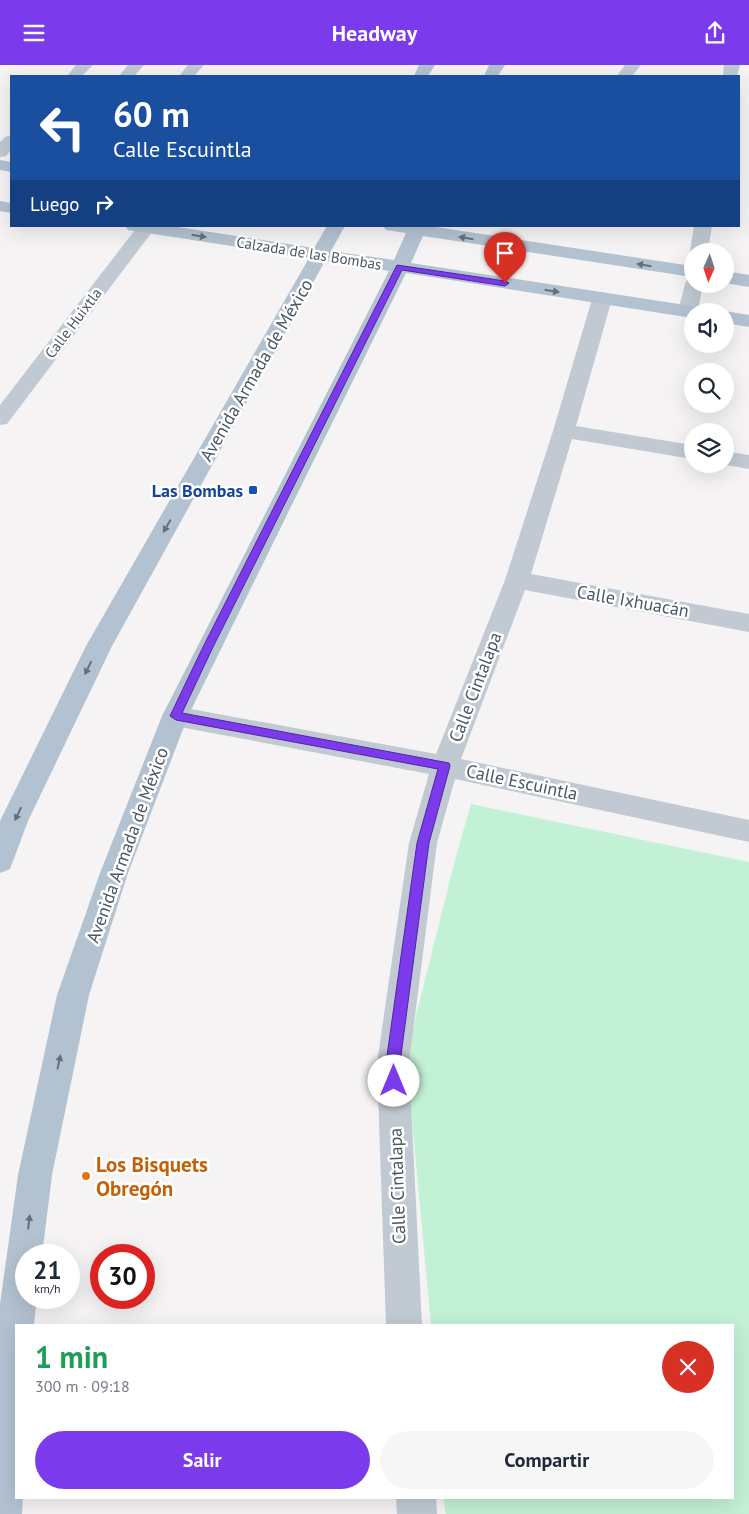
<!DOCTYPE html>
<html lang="es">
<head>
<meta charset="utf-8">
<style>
  body { margin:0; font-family:"PT Sans",sans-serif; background:#f6f6f7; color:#1f2937; height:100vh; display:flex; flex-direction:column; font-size:19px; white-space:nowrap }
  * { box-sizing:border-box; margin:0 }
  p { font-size:16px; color:#747a83 }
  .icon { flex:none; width:28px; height:28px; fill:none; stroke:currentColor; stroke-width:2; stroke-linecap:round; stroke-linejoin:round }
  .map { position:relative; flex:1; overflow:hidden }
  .drawer { position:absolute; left:15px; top:1259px; width:719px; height:175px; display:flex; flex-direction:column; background:#fff; border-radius:0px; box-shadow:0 5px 20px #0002 }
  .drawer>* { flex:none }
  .banner { position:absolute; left:10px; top:10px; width:730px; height:152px; border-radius:0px; box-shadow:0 5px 20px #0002; background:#1a4fa0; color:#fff; overflow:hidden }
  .needle { width:32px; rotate:183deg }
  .buttons { position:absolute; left:684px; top:178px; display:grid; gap:10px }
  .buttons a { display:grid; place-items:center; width:50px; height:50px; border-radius:50%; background:#fff; box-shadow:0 5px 20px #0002; font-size:25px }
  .speed { position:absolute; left:15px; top:1179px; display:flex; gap:10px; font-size:25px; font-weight:700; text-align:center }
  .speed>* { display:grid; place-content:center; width:65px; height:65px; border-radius:50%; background:#fff; box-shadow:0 5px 20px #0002; line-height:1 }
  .speed small { font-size:12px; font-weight:400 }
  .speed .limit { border:8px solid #d22; background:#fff; color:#111 }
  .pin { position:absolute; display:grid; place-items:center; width:42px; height:42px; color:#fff; margin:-51px -21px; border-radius:50% 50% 50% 0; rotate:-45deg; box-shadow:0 0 5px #0007 }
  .pin .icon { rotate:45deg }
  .me { position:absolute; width:55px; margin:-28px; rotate:0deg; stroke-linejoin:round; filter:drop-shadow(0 0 4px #0008) }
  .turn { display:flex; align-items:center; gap:18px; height:105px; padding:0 20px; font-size:22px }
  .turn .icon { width:65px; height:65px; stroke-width:2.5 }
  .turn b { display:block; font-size:35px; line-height:42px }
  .then { display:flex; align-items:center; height:48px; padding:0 20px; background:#0003; gap:10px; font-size:19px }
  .round { display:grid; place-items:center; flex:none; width:52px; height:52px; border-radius:26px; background:#f6f6f7 }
  .headline { display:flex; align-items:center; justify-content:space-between; height:85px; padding:0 20px }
  h1 { font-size:30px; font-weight:600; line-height:38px; color:#1e9e55 }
  .cta { display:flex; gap:10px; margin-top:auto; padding:10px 20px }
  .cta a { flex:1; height:58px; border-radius:30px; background:#7c3aed; color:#fff; font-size:20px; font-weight:600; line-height:58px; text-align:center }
  .cta a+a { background:#f6f6f7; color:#1f2937 }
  header { display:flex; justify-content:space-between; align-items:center; height:65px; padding:0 20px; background:#7c3aed; color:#fff; font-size:22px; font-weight:600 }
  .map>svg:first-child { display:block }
  .green { fill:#c3f1d5 }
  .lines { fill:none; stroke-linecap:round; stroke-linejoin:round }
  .minor { fill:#c1cad2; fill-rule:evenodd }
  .major { fill:#b3c2d1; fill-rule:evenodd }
  .oneway { fill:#64717d }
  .route { fill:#7c3aed; stroke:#51269a }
  .transit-dot { fill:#1a4fb4; stroke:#fff; stroke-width:2 }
  .food-dot { fill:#e8710a; stroke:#fff; stroke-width:2 }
  .labels { text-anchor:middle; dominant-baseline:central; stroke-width:5; stroke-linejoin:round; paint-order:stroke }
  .far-street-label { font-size:15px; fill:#4a5661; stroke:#fff }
  .street-label { font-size:18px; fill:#4a5661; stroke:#fff }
  .transit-label { font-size:18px; font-weight:bold; fill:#164399; stroke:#fff; text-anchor:end }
  .near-food-label { font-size:21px; font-weight:bold; fill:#c56008; stroke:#fff; text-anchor:start }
</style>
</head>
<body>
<header><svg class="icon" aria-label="menu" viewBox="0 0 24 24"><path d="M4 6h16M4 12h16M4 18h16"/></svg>Headway<svg class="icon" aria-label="share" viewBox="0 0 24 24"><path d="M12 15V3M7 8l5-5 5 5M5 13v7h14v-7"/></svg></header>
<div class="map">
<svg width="749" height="1449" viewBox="0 0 749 1449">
  <rect width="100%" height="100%" fill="#f5f3f3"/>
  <path class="green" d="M471 739 749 797V1449H446L443 1433 732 1432V1260H431L406 991 456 791Z"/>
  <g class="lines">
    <path class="minor" d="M76 0H93L82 11H67Z
      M128 0H144L134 11H119Z
      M188 0H204L194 11H179Z
      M625 0H641L632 11H617Z
      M724 0H740L737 11H723Z
      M11 70V85L6 91 0 92V77L5 72Z
      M138 161H154L155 163 7 359 0 360V340Z
      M694 161H712L708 186H692V190L690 186Z
      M692 214V219H703L698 246H692V251L681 250 678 246 685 219 687 215Z
      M602 228 609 230 612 234 576 361 692 380V394L572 374 531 509 749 549V567L525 525 461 694 749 755V777L455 714 437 778 409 998 422 1260H386L377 998 409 778 429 709 175 661 166 658 162 651 166 644 175 641 436 689 505 515 553 366 592 234 595 230Z
      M725 386 749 390V404L721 399H725Z
      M396 1432H436L437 1449H397Z"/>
    <path class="major" d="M419 0H435L428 11H414Z
      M489 0H505L498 11H484Z
      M0 95 11 97V107L0 105Z
      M0 136 11 138V148L0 146Z
      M125 161H171L314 183 327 161H345L331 186 394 195 406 168 386 165 383 161H429L692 201V212L423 171 411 198 692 241 699 243 701 246H692V253L406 208 188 651 128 808 89 930 52 1110 42 1190H26V1232H37L34 1260H16V1432H23L22 1449H0V1239L18 1110 57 930 100 808 162 651 389 206 325 196 112 581 28 756 10 804 0 808V756L86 581 309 193 134 166 128 165Z
      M725 206 749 210V222L725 218Z
      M725 246 749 250V262L725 258Z"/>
  </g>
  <defs><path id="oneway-solid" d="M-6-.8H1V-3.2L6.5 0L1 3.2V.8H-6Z" transform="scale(1.25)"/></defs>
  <g class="oneway">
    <use href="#oneway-solid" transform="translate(199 171) rotate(9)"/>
    <use href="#oneway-solid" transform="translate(466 173) rotate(-171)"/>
    <use href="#oneway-solid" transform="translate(644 200) rotate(-171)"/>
    <use href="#oneway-solid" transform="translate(552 226) rotate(9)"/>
    <use href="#oneway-solid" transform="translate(167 461) rotate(120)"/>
    <use href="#oneway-solid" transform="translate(88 603) rotate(116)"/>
    <use href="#oneway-solid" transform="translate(18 749) rotate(115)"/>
    <use href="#oneway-solid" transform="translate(59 997) rotate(-78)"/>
    <use href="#oneway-solid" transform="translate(29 1157) rotate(-83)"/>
  </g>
  <path class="route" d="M397 200 505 216 509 218 505 221 402 205 213 582 182 648 449 698 450 701 429 778 400 998V1016L399 1021 394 1023 389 1021 386 998 417 778 438 704 176 655 170 651 203 582Z"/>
  <rect class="transit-dot" x="248" y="420" width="10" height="10" rx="2.5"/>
  <circle class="food-dot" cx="86" cy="1111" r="5"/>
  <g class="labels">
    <g class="far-street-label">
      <text transform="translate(309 188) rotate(9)">Calzada de las Bombas</text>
      <text transform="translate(73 258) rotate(-53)">Calle Huixtla</text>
    </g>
    <g class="street-label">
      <text transform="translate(256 305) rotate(-60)">Avenida Armada de México</text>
      <text transform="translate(633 536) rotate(10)">Calle Ixhuacán</text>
      <text transform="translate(475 622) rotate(-69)">Calle Cintalapa</text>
      <text transform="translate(522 717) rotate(12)">Calle Escuintla</text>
      <text transform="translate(127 780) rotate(-70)">Avenida Armada de México</text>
      <text transform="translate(397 1121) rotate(-92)">Calle Cintalapa</text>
    </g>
    <g class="transit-label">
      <text x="243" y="425">Las Bombas</text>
    </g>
    <g class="near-food-label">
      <text x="96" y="1099">Los Bisquets<tspan x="96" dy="24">Obregón</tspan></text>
    </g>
  </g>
</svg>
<div class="buttons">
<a><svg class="needle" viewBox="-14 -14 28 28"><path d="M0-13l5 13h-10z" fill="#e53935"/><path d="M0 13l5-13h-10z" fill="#747a83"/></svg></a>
<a><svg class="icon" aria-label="sound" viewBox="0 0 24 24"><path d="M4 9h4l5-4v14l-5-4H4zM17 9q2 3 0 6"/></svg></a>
<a><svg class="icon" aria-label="search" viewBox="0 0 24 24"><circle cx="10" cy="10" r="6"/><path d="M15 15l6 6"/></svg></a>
<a><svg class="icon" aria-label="layers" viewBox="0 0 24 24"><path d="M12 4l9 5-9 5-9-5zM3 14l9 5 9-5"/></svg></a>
</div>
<div class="speed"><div>21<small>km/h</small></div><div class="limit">30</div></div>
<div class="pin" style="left:505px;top:218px;background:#d93025"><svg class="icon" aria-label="arrive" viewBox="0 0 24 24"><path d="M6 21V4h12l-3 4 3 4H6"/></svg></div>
<svg class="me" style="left:394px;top:1016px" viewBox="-20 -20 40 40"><circle r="19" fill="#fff"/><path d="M0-13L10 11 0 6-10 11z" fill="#7c3aed"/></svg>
<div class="banner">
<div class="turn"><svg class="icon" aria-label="left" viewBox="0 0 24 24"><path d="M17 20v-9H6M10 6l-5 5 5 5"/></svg><div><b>60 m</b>Calle Escuintla</div></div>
<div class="then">Luego<svg class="icon" aria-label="right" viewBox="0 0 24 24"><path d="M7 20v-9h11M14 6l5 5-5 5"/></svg></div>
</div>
<section class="drawer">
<div class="headline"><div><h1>1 min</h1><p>300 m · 09:18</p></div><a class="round" style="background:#d93025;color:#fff"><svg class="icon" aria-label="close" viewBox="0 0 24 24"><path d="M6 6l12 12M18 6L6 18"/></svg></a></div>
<div class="cta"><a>Salir</a><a>Compartir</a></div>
</section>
</div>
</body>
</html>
